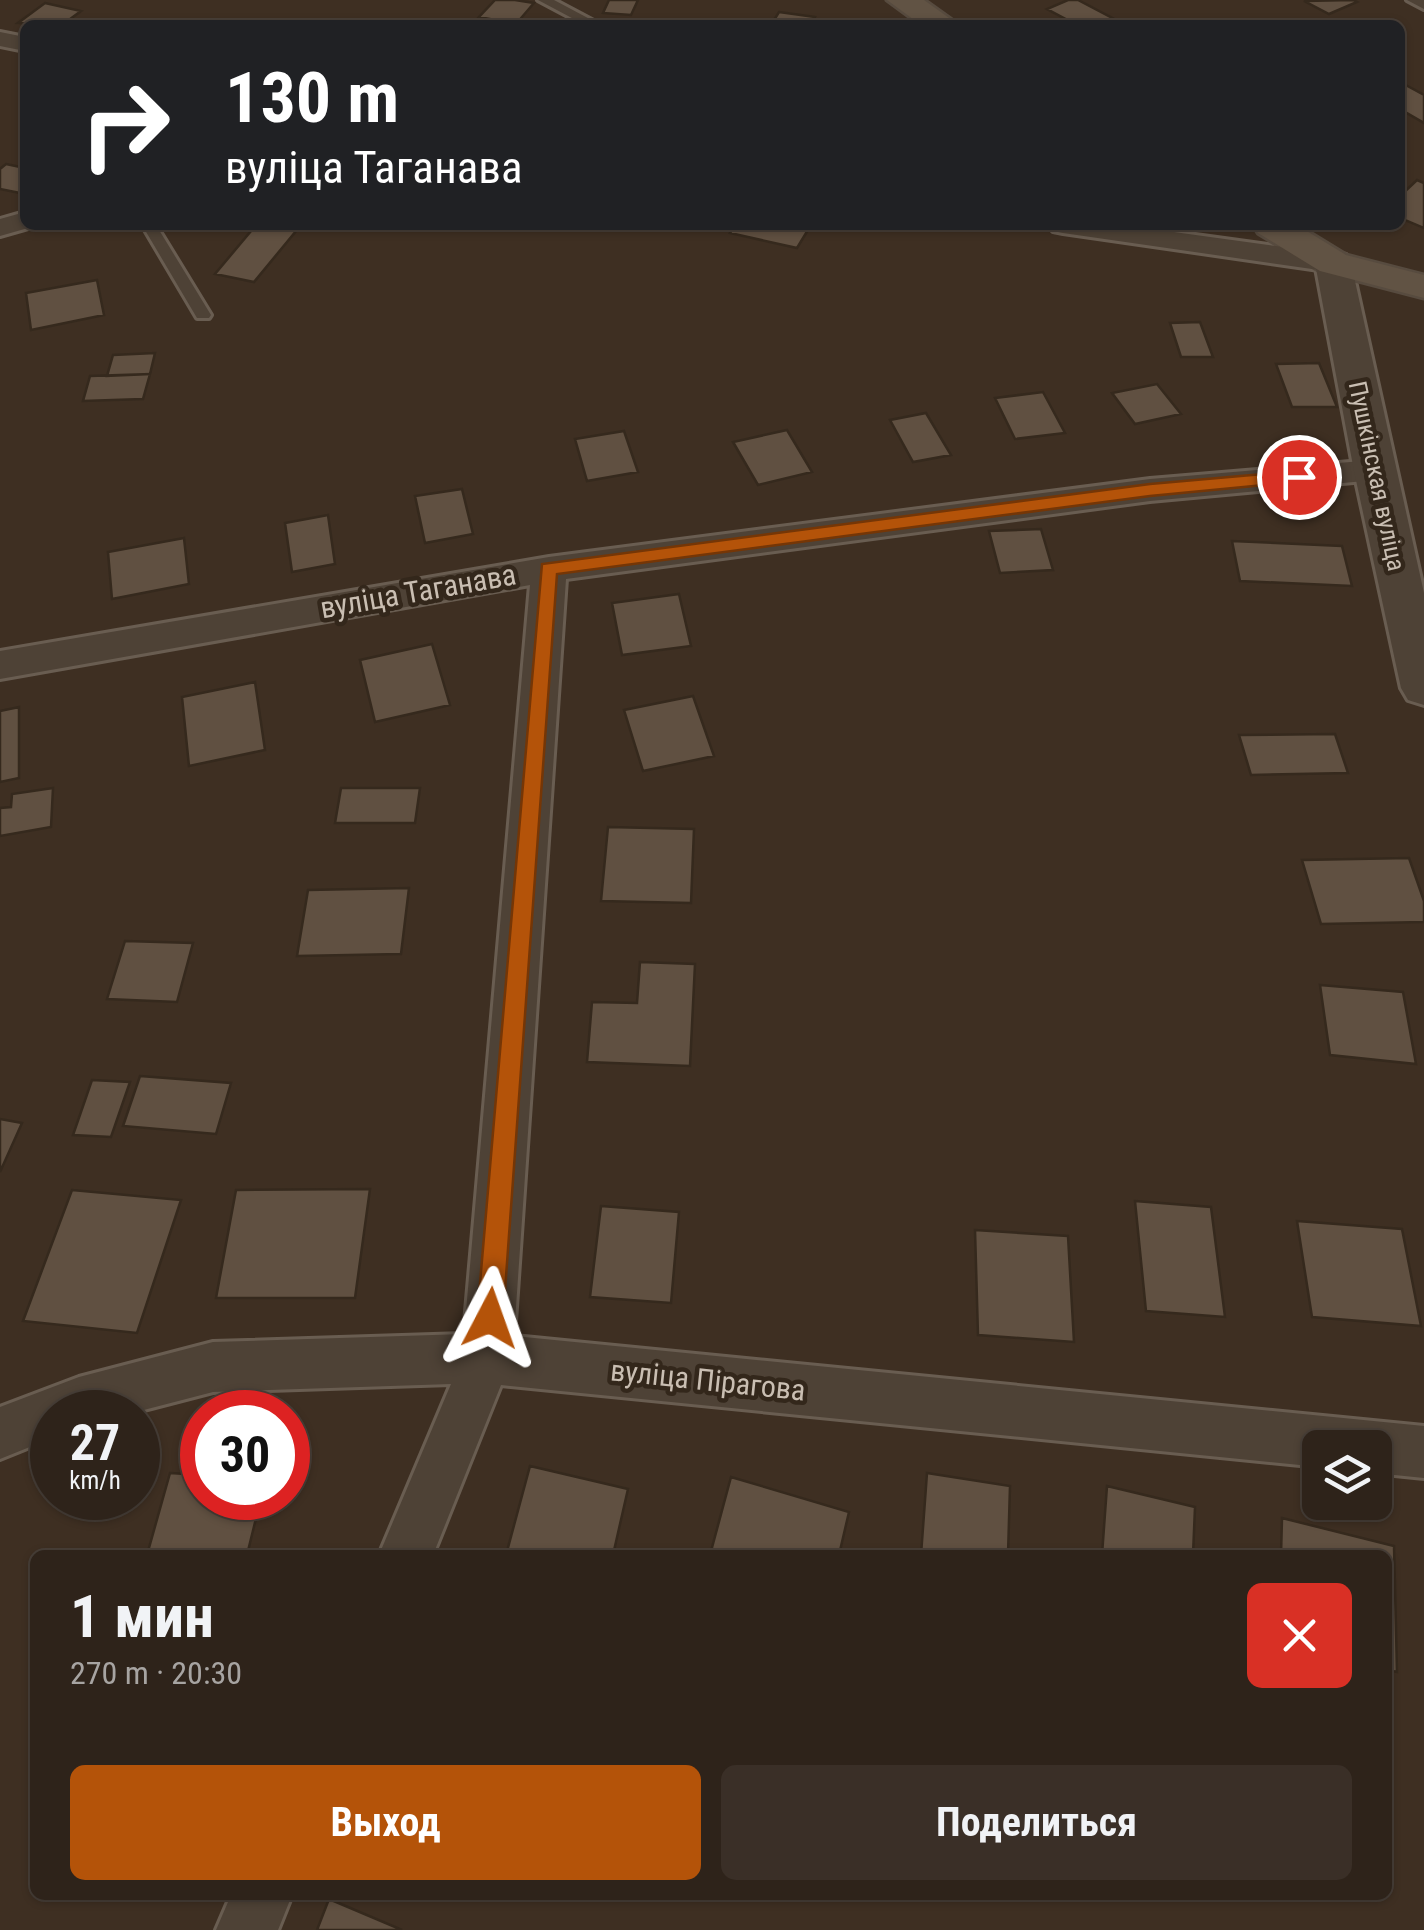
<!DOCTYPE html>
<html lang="ru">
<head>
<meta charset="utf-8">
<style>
  body { margin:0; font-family:"Roboto Condensed",sans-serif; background:#3a2f27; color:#f1f3f6; height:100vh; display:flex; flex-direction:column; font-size:38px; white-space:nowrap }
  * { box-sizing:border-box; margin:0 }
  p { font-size:32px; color:#a7a4a2 }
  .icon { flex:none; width:55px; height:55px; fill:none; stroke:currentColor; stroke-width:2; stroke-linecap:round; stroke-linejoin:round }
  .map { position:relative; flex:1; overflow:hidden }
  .details { position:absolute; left:30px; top:1550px; width:1362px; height:350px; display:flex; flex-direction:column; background:#2e231a; border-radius:15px; box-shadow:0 2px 8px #0004,0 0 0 2px #494039 }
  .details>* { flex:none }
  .hud { position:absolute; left:20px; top:20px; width:1385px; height:210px; border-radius:15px; box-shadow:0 2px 8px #0004,0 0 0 2px #494039; background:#202124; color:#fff; overflow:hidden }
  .fabs { position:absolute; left:1302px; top:1430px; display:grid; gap:20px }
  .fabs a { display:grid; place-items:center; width:90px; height:90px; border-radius:15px; background:#2e231a; box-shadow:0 2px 8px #0004,0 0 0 2px #494039; font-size:50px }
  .speed { position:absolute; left:30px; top:1390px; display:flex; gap:20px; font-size:50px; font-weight:700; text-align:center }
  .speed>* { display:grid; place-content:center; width:130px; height:130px; border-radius:50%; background:#2e231a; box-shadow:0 2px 8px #0004,0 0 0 2px #494039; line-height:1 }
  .speed small { font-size:25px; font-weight:400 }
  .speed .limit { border:15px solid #d22; background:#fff; color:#111 }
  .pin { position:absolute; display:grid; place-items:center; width:85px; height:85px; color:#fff; margin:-42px; border:5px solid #fff; border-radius:50%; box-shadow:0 2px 10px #0007 }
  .me { position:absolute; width:110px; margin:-55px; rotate:4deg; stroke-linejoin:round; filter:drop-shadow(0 0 8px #0008) }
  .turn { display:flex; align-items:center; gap:35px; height:210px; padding:0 40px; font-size:45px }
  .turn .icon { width:130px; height:130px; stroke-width:2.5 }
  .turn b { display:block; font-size:70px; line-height:85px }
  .round { display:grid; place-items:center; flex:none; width:105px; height:105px; border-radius:15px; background:#3a2f27 }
  .head { display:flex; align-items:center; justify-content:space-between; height:170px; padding:0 40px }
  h1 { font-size:60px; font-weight:700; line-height:75px }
  .action { display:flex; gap:20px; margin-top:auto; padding:20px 40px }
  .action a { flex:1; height:115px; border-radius:15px; background:#b45309; color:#fff; font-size:40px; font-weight:700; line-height:115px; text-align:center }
  .action a+a { background:#3a2f27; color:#f1f3f6 }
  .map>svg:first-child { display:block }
  .building { fill:#605041; stroke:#35291d; stroke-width:2.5 }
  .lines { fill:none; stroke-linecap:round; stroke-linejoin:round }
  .service-casing { stroke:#695d51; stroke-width:6 }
  .minor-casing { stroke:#695d51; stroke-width:6 }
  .tertiary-casing { stroke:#695d51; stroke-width:6 }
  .secondary-casing { stroke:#574b3f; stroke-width:5 }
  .service { fill:#4e4236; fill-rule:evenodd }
  .minor { fill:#4e4236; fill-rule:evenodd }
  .tertiary { fill:#4e4236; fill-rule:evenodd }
  .secondary { fill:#615344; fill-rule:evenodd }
  .route { fill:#b45309; stroke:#753606; stroke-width:2.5 }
  .labels { text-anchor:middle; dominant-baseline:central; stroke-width:9; stroke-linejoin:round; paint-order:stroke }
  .far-street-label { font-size:25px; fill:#c9beb2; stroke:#33271b }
  .street-label { font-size:30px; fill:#c9beb2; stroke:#33271b }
</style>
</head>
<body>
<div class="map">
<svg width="1424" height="1930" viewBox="0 0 1424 1930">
  <rect width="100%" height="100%" fill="#3e2f22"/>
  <path class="building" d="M495 0H515L534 3 516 24 479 17Z
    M609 0H638L631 15 603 13Z
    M1068 0H1078L1116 20 1105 25H1077L1047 9Z
    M1353 0 1357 2 1329 14 1304 1Z
    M45 3 81 11 62 25 18 23Z
    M779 12 815 17 811 25H771Z
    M1402 83 1424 95V123L1400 109Z
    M6 164 25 168V194L0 189V169Z
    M1417 180 1424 183V228L1400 218V196Z
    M256 225H301L254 282 215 274Z
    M735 225H811L797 248 730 233Z
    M97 280 104 315 31 330 26 293Z
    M1200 322 1213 357H1181L1170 323Z
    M155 353 150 374 107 376 113 355Z
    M1319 363 1337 407H1292L1276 364Z
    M150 374 143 399 83 401 90 376Z
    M1157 384 1181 414 1135 424 1112 393Z
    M1043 392 1065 433 1015 439 995 398Z
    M926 413 951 455 913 462 890 420Z
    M787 430 812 472 758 485 733 442Z
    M624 431 638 472 587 481 575 439Z
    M462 489 473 534 425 543 415 496Z
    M328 515 335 564 292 572 285 523Z
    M1041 529 1053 570 1000 573 989 531Z
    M184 538 189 584 112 599 108 552Z
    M1232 541 1342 546 1352 586 1240 581Z
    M679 594 691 646 622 655 612 603Z
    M432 644 450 705 375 722 360 660Z
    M255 682 265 750 189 766 182 697Z
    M693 696 714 756 643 771 624 710Z
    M19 707V778L0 782V711Z
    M1335 734 1348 773 1251 775 1239 735Z
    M53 788 51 827 0 836V808L11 807 12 794Z
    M341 788H420L415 823H335Z
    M608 827 694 829 691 903 601 901Z
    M1409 858 1424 901V922L1321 924 1302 860Z
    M409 888 401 954 297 956 308 890Z
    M125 941 193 943 177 1002 107 999Z
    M640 962 695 964 690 1066 587 1062 592 1002 637 1003Z
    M1320 985 1403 992 1416 1064 1330 1055Z
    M140 1076 231 1083 216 1134 123 1126Z
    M92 1080 130 1082 111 1137 73 1135Z
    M0 1119 22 1123 0 1172Z
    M370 1189 355 1298H216L236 1190Z
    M72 1190 181 1200 137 1333 23 1321Z
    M1135 1201 1211 1207 1225 1317 1146 1311Z
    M601 1206 679 1212 671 1303 590 1297Z
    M1297 1221 1402 1229 1421 1326 1312 1317Z
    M975 1230 1068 1236 1074 1342 978 1335Z
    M530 1466 628 1489 613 1555H506Z
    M170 1473 202 1475V1498H261L247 1555H147Z
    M927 1473 1010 1486 1008 1555H921Z
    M731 1477 849 1512 839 1555H710Z
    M1107 1486 1195 1507 1193 1555H1102Z
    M1282 1518 1394 1546 1397 1672 1388 1670V1555H1281Z
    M329 1899 402 1930H317Z"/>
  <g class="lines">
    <g class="service-casing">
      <path id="service" d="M538 0H554L601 25H585Z
        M142 225H156L211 315 209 318H197Z"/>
    </g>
    <g class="minor-casing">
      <path id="minor" d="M1407 0H1424V9Z
        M0 32 25 37V51L0 46Z
        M25 212V225L35 226 0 236V219Z
        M1049 225H1123L1333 254 1343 257 1347 263 1343 269 1333 272 1063 233 1053 231Z
        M1374 460 1386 463 1390 471 1386 479 1150 501 566 579 514 1336 1424 1426V1478L1375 1473V1448H1320V1467L501 1385 433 1555H379L451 1384 213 1392 136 1412H52V1438L0 1459V1407L79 1377 213 1342 464 1334 530 585 0 679V651L549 557 1150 479Z
        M231 1895H292L278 1930H216Z"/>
    </g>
    <g class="tertiary-casing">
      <path id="tertiary" d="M1333 252 1346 255 1351 263 1424 593V705L1408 700 1401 688 1354 471 1315 263 1320 255Z"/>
    </g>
    <g class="secondary-casing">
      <path id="secondary" d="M887 0H924L959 25H921Z
        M1253 225H1297L1346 255 1424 275V298L1320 271 1258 233Z"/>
    </g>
    <use href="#service" class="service"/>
    <use href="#minor" class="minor"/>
    <use href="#tertiary" class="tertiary"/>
    <use href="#secondary" class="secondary"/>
  </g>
  <path class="route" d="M1299 471 1306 473V481L1150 496 557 574 503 1318 499 1328 490 1332 480 1328 477 1318 542 564 1150 484Z"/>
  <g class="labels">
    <g class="far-street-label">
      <text transform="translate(1377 476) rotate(78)">Пушкінская вуліца</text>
    </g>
    <g class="street-label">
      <text transform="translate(418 591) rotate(-10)">вуліца Таганава</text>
      <text transform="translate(708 1380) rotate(6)">вуліца Пірагова</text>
    </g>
  </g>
</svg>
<div class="fabs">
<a><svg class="icon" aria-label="layers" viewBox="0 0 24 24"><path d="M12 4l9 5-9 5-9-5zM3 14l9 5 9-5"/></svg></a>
</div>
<div class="speed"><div>27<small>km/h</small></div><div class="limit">30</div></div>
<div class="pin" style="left:1299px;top:477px;background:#d93025"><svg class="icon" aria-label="arrive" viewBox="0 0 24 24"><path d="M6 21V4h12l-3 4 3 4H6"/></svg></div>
<svg class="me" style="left:490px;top:1318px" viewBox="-20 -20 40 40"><path d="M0-17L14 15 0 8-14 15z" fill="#b45309" stroke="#fff" stroke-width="4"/></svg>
<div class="hud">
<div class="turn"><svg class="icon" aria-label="right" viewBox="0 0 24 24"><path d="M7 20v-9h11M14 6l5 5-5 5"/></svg><div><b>130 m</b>вуліца Таганава</div></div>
</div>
<section class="details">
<div class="head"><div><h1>1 мин</h1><p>270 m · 20:30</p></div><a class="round" style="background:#d93025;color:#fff"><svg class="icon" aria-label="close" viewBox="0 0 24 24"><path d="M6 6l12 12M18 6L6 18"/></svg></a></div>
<div class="action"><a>Выход</a><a>Поделиться</a></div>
</section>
</div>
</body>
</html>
